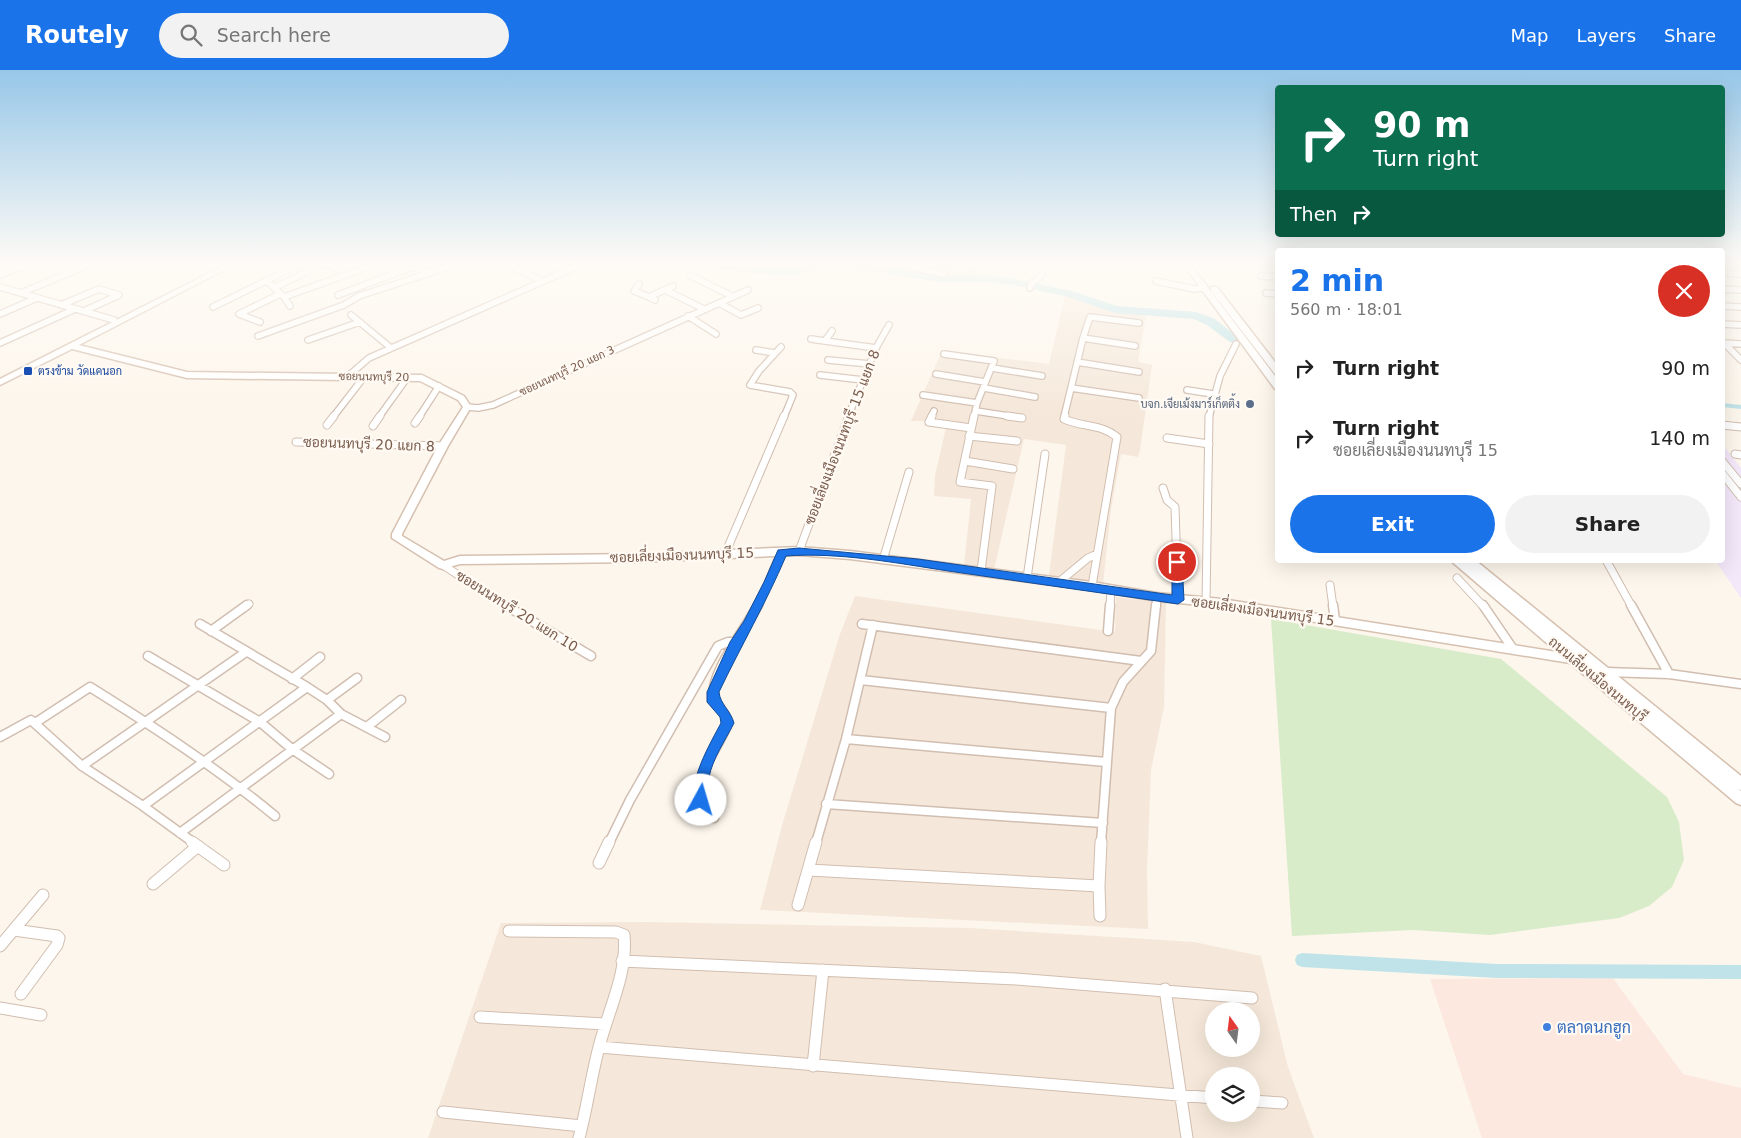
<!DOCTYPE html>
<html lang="en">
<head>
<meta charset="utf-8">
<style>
  body { margin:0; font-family:"DejaVu Sans",Sarabun,sans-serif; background:#f2f2f2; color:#222; height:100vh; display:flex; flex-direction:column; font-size:19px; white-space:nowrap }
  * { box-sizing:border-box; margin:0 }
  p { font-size:16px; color:#767676 }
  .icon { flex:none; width:28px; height:28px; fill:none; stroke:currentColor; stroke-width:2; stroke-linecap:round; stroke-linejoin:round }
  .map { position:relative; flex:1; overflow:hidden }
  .details { position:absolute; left:1275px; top:178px; width:450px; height:315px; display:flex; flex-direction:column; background:#fff; border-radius:5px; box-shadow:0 5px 20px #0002 }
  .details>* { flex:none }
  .hud { position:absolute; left:1275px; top:15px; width:450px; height:152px; border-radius:5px; box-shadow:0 5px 20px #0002; background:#0b6e4f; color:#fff; overflow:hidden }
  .needle { width:32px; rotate:346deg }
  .fabs { position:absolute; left:1205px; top:932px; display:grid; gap:10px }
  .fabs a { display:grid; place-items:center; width:55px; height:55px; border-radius:50%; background:#fff; box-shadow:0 5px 20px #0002; font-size:25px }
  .pin { position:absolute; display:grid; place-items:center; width:42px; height:42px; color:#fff; margin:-21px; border:2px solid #fff; border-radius:50%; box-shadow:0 1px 5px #0007 }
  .me { position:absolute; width:55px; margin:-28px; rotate:6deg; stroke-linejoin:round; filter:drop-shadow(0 0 4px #0008) }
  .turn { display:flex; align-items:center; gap:18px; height:105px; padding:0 15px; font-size:22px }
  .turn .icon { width:65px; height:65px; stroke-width:2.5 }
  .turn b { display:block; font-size:35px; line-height:42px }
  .then { display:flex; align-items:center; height:48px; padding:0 15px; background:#0003; gap:10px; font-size:19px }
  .round { display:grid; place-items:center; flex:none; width:52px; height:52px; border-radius:26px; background:#f2f2f2 }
  .head { display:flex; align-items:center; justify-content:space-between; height:85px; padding:0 15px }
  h1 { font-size:30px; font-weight:700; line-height:38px; color:#1a73e8 }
  .primary-button { display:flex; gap:10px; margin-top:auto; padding:10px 15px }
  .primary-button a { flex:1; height:58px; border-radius:30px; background:#1a73e8; color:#fff; font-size:20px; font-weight:700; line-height:58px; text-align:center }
  .primary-button a+a { background:#f2f2f2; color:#222 }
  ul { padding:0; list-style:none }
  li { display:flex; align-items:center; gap:15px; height:70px; padding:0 15px }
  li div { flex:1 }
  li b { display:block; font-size:19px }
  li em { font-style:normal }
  header { display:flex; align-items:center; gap:30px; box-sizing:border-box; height:70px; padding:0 25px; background:#1a73e8; color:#fff }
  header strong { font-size:24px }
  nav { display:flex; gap:28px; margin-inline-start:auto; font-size:18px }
  .search { width:350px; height:45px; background:#f2f2f2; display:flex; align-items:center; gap:12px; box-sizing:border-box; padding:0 18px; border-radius:28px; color:#767676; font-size:19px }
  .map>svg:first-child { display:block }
  .residential { fill:#f5e8da; fill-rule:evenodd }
  .commercial { fill:#fde8e0 }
  .education { fill:#f3e8fa }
  .green { fill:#d8ecc9 }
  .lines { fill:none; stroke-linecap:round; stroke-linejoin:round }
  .canal { fill:#bfe3e8; fill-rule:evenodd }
  .river { fill:#bfe3e8; fill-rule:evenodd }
  .street-far3-casing { stroke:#d1beb0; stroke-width:8 }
  .street-far2-casing { stroke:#d1beb0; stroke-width:9 }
  .street-far1-casing { stroke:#d1beb0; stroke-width:11 }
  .street-casing { stroke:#d1beb0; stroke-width:13 }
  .secondary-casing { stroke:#d6c0b0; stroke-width:3 }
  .street-far3 { stroke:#fff; stroke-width:5.5 }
  .street-far2 { stroke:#fff; stroke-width:7 }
  .street-far1 { stroke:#fff; stroke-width:8 }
  .street { stroke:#fff; stroke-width:11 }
  .secondary { fill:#fff; fill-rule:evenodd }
  .route { fill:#1a73e8; stroke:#114b97 }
  .transit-dot { fill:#1a4fb4; stroke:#fffaf3; stroke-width:2 }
  .service-dot { fill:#5c6f8a; stroke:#fffaf3; stroke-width:2 }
  .shop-dot { fill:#3f7fe0; stroke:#fffaf3; stroke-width:2 }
  .labels { text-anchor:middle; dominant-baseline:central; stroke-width:4.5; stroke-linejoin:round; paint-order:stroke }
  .far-transit-label { font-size:11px; fill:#164399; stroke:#fffaf3; text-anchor:start }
  .far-street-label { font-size:11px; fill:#7a5c4d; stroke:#fffaf3 }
  .far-service-label { font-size:11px; fill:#4e5e75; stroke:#fffaf3; text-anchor:end }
  .street-label { font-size:14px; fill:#7a5c4d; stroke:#fffaf3 }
  .near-shop-label { font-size:16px; fill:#366cbe; stroke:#fffaf3; text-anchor:start }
</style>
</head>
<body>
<header>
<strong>Routely</strong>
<div class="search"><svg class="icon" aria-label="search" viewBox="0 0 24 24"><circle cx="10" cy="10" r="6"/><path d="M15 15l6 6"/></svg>Search here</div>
<nav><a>Map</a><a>Layers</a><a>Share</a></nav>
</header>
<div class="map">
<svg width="1741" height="1068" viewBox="0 0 1741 1068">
  <rect width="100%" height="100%" fill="#fdf6ec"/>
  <path class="residential" d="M899 194H995L977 206H953L937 205Z
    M1065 225 1105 239 1146 244 1138 292 1152 295 1140 380 1138 387 1121 384 1111 439 1103 514 1049 505 1066 375 1024 369 994 500 964 496 971 429 934 426 935 405 946 358 924 356 925 351H911L942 281 1049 294Z
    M855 526 1115 562 1116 527 1166 533 1164 637 1151 700 1147 800 1148 859 760 840 783 752 840 564Z
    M643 852 970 858 1194 872 1261 886 1288 997 1314 1068H428L501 853ZM1214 941H1251V979H1214ZM1214 1006H1251V1044H1214Z"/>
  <path class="commercial" d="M1613 908 1683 1004 1741 1018V1068H1482L1430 909Z"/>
  <path class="education" d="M1723 375 1741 398V528L1715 490H1722Z"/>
  <path class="green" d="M1271 549 1501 589 1667 727 1679 752 1684 790 1672 817 1649 836 1619 848 1490 865 1413 860 1292 866Z"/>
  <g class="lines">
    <path class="canal" d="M1722 333 1741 335V339L1722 337Z
      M1302 883 1497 894 1741 895V909L1497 908 1302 897 1297 895 1295 890 1297 885Z"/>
    <path class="river" d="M707 194 792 198 808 194H831L830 196C818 199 804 204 792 204 777 205 716 202 707 194Z
      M842 194H875L940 206H991L1014 209 1072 221 1117 236 1196 242 1215 249 1240 269 1234 273 1230 272 1207 255 1194 249 1115 243 1065 226 1014 215 991 212H940L847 197Z"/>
    <g class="street-far3-casing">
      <path id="street-far3" d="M323 194 338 199
        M403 194 431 203
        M507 194 542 211
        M898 194 944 204
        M968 194 973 196
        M1735 194 1741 199
        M1107 197 1112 194
        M1722 203 1741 204
        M0 205 28 194
        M691 206 732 226
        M1261 206 1278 207
        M266 210 284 227 290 236
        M1156 211 1194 219 1203 218
        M639 214 634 221 649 227
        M0 217 114 250
        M274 218 322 194
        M1030 218 1031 214 1042 205
        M1722 219 1741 220
        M665 220 704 239
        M21 223 90 194
        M1266 223 1278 224
        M338 225 412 197
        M284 227 376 194
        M655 230 649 227 673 216
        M719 233 741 245 758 238
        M61 235 99 219 119 225 84 241
        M1722 236 1741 237
        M213 237 300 194
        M0 244 37 228
        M351 245 391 278
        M688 246 716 264
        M260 252 239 244 280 224
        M1722 254 1741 255
        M832 261 825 271 876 278
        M258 266 344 235 359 226 457 194
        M1083 268 1135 276
        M811 269 825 271
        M308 270 360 252
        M1722 271 1741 290
        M0 273 75 239
        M1724 273 1741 274
        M781 277 759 301 750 315 790 322 793 325 784 347
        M756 280 775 283
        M944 284 994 291 977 333 974 347
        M828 290 870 294
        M1077 292 1139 302
        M992 298 1042 306
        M936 304 985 312
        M820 305 863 310
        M347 307 369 288 582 194
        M984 318 1035 327
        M1071 318 1139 328
        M1187 320 1213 324
        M923 325 977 333
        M467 337 478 338 493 335 748 220
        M976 341 1015 347
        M333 347 364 307
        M379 347 407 308
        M419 347 439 316
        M848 347 876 278 889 255
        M931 347 934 341
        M1064 347 1083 268 1090 247 1139 253
        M1209 347 1220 306 1236 274"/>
    </g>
    <g class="street-far2-casing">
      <path id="street-far2" d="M932 346 929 352 971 358
        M974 346 960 412 992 416 981 501
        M1007 346 1022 348
        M1065 346 1064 349C1081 357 1102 354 1117 367L1092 516
        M415 353 420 346
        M327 355 334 346
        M1722 355 1741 357
        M373 356 380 346
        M969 366 1017 371
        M1167 368 1209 374
        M296 372 443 376
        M1735 384 1741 385
        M965 391 1013 399
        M1722 391 1741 414
        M1722 403 1741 427
        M1163 418 1167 430 1175 437 1178 530
        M799 481 849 346
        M725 484 784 346
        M883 490 909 402
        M1606 490 1632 537
        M443 495 507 537
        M1027 508 1045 384
        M1457 508 1484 537
        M1059 512 1088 488 1097 484
        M1330 515 1333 537
        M1206 532 1209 346
        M245 537 249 534
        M758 537 781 482
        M1110 537 1111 519
        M1156 537 1157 527"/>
    </g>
    <g class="street-far1-casing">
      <path id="street-far1" d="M505 535 591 586
        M1333 535 1335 550
        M1483 535 1513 579
        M1631 535 1669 604
        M200 554 307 617 327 630 341 644 385 667
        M862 554 1141 591
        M211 561 247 535
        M1108 561 1110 535
        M148 586 260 652 292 679 329 704
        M1606 602 1669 604 1741 614
        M292 609 320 587
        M861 610 1111 638
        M327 630 357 608
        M35 653 90 617C154 657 217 698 275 746
        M368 656 401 630
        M0 667 31 650 82 696 143 736 194 773
        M846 669 1106 692
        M82 696 246 582
        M826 734 1103 753
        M143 736 307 617
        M714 748C685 708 713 691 728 653L725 645 713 628C711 601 745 560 758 535
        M180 763 341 644
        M609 773 630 730 718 576 728 572H736
        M816 773 846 669 873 555
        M1101 773 1111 638 1123 612 1151 581 1156 535"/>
    </g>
    <g class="street-casing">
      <path id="street" d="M192 772 224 795
        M599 793 609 772
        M809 800 1099 816
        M153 814 198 776
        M798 835 816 772
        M1100 846 1099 816 1101 772
        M14 860 57 866 59 868 57 875 21 924
        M509 861 616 862 624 865C628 903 608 941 599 977 591 1007 587 1038 579 1068
        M0 876 43 825
        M622 891 1016 909 1252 928
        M1165 919 1187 1068
        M0 938 41 945
        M480 947 605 954
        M599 977 1214 1028
        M813 996 823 900
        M1251 1031 1282 1033
        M443 1042 582 1056"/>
    </g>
    <g class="secondary-casing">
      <path id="secondary" d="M227 194H236L79 275 187 302 422 305 464 326 471 337 448 376 402 464V466L444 491 460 486 639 484 799 477 850 481 1092 512 1157 523 1222 529 1557 582 1450 490H1475L1741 706V720L1738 719 1741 721V735L1736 733 1570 593 1222 537 1157 531 1092 520 850 489 799 485 639 492 460 494 443 499 439 498 392 468V464L438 376 463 337 458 330 420 311 187 308 72 279 0 315V309Z
        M1183 194H1190L1278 310V319H1275Z
        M1211 217H1217L1278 296V304H1275L1211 221Z"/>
    </g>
    <use href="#street-far3" class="street-far3"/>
    <use href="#street-far2" class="street-far2"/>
    <use href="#street-far1" class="street-far1"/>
    <use href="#street" class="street"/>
    <use href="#secondary" class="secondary"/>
  </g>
  <linearGradient id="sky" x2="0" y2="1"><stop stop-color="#97c7e8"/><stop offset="0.56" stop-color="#fefbf6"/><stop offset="1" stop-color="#fefbf6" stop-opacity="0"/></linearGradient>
  <rect width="1741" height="344" fill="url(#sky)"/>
  <path class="route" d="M799 478 918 489 1172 525V492L1177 489 1182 492 1184 530 1178 534C1101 523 1025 512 948 501 897 493 838 482 786 486 766 533 741 576 719 622 720 634 731 641 734 653 725 671 713 688 709 707 707 716 710 726 705 735L701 736 696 735C686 714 711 672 721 653L720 647 707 632V622L730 572 744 551 764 512 778 480Z"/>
  <rect class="transit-dot" x="23" y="296" width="10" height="10" rx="2.5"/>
  <circle class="service-dot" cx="1250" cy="334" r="5"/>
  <circle class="shop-dot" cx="1547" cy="957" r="5"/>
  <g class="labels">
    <g class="far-transit-label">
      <text x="38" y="301">ตรงข้าม วัดแคนอก</text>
    </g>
    <g class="far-street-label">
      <text transform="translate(567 301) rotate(-25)">ซอยนนทบุรี 20 แยก 3</text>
      <text transform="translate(374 307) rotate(1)">ซอยนนทบุรี 20</text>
    </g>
    <g class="far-service-label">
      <text x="1240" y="334">บจก.เจียเม้งมาร์เก็ตติ้ง</text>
    </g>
    <g class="street-label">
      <text transform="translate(842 367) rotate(-69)">ซอยเลี่ยงเมืองนนทบุรี 15 แยก 8</text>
      <text transform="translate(369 374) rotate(2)">ซอยนนทบุรี 20 แยก 8</text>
      <text transform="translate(682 485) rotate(-2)">ซอยเลี่ยงเมืองนนทบุรี 15</text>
      <text transform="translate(517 541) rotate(32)">ซอยนนทบุรี 20 แยก 10</text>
      <text transform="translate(1263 541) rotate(8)">ซอยเลี่ยงเมืองนนทบุรี 15</text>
      <text transform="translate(1598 609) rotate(40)">ถนนเลี่ยงเมืองนนทบุรี</text>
    </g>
    <g class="near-shop-label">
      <text x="1557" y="957">ตลาดนกฮูก</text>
    </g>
  </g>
</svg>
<div class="fabs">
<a><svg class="needle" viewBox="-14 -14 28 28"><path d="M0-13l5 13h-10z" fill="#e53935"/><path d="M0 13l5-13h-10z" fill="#767676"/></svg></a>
<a><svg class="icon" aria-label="layers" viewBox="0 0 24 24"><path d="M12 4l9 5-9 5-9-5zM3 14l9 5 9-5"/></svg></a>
</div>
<div class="pin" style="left:1177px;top:492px;background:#d93025"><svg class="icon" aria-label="arrive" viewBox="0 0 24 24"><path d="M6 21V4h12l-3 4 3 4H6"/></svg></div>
<svg class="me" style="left:701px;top:730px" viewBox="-20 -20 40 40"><circle r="19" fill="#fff"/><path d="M0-13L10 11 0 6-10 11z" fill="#1a73e8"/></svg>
<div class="hud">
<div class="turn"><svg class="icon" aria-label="right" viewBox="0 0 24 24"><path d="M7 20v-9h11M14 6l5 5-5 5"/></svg><div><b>90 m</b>Turn right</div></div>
<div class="then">Then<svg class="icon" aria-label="right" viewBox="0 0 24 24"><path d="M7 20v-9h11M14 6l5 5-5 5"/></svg></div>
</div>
<section class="details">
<div class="head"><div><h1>2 min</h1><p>560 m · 18:01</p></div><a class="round" style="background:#d93025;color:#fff"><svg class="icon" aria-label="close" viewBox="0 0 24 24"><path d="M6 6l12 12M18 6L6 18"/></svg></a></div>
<ul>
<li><svg class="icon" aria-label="right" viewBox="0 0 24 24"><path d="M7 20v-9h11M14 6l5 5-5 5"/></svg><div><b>Turn right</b></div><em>90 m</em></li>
<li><svg class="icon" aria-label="right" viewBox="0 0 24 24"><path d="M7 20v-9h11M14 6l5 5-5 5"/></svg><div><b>Turn right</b><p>ซอยเลี่ยงเมืองนนทบุรี 15</p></div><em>140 m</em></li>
</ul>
<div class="primary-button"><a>Exit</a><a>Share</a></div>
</section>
</div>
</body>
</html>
